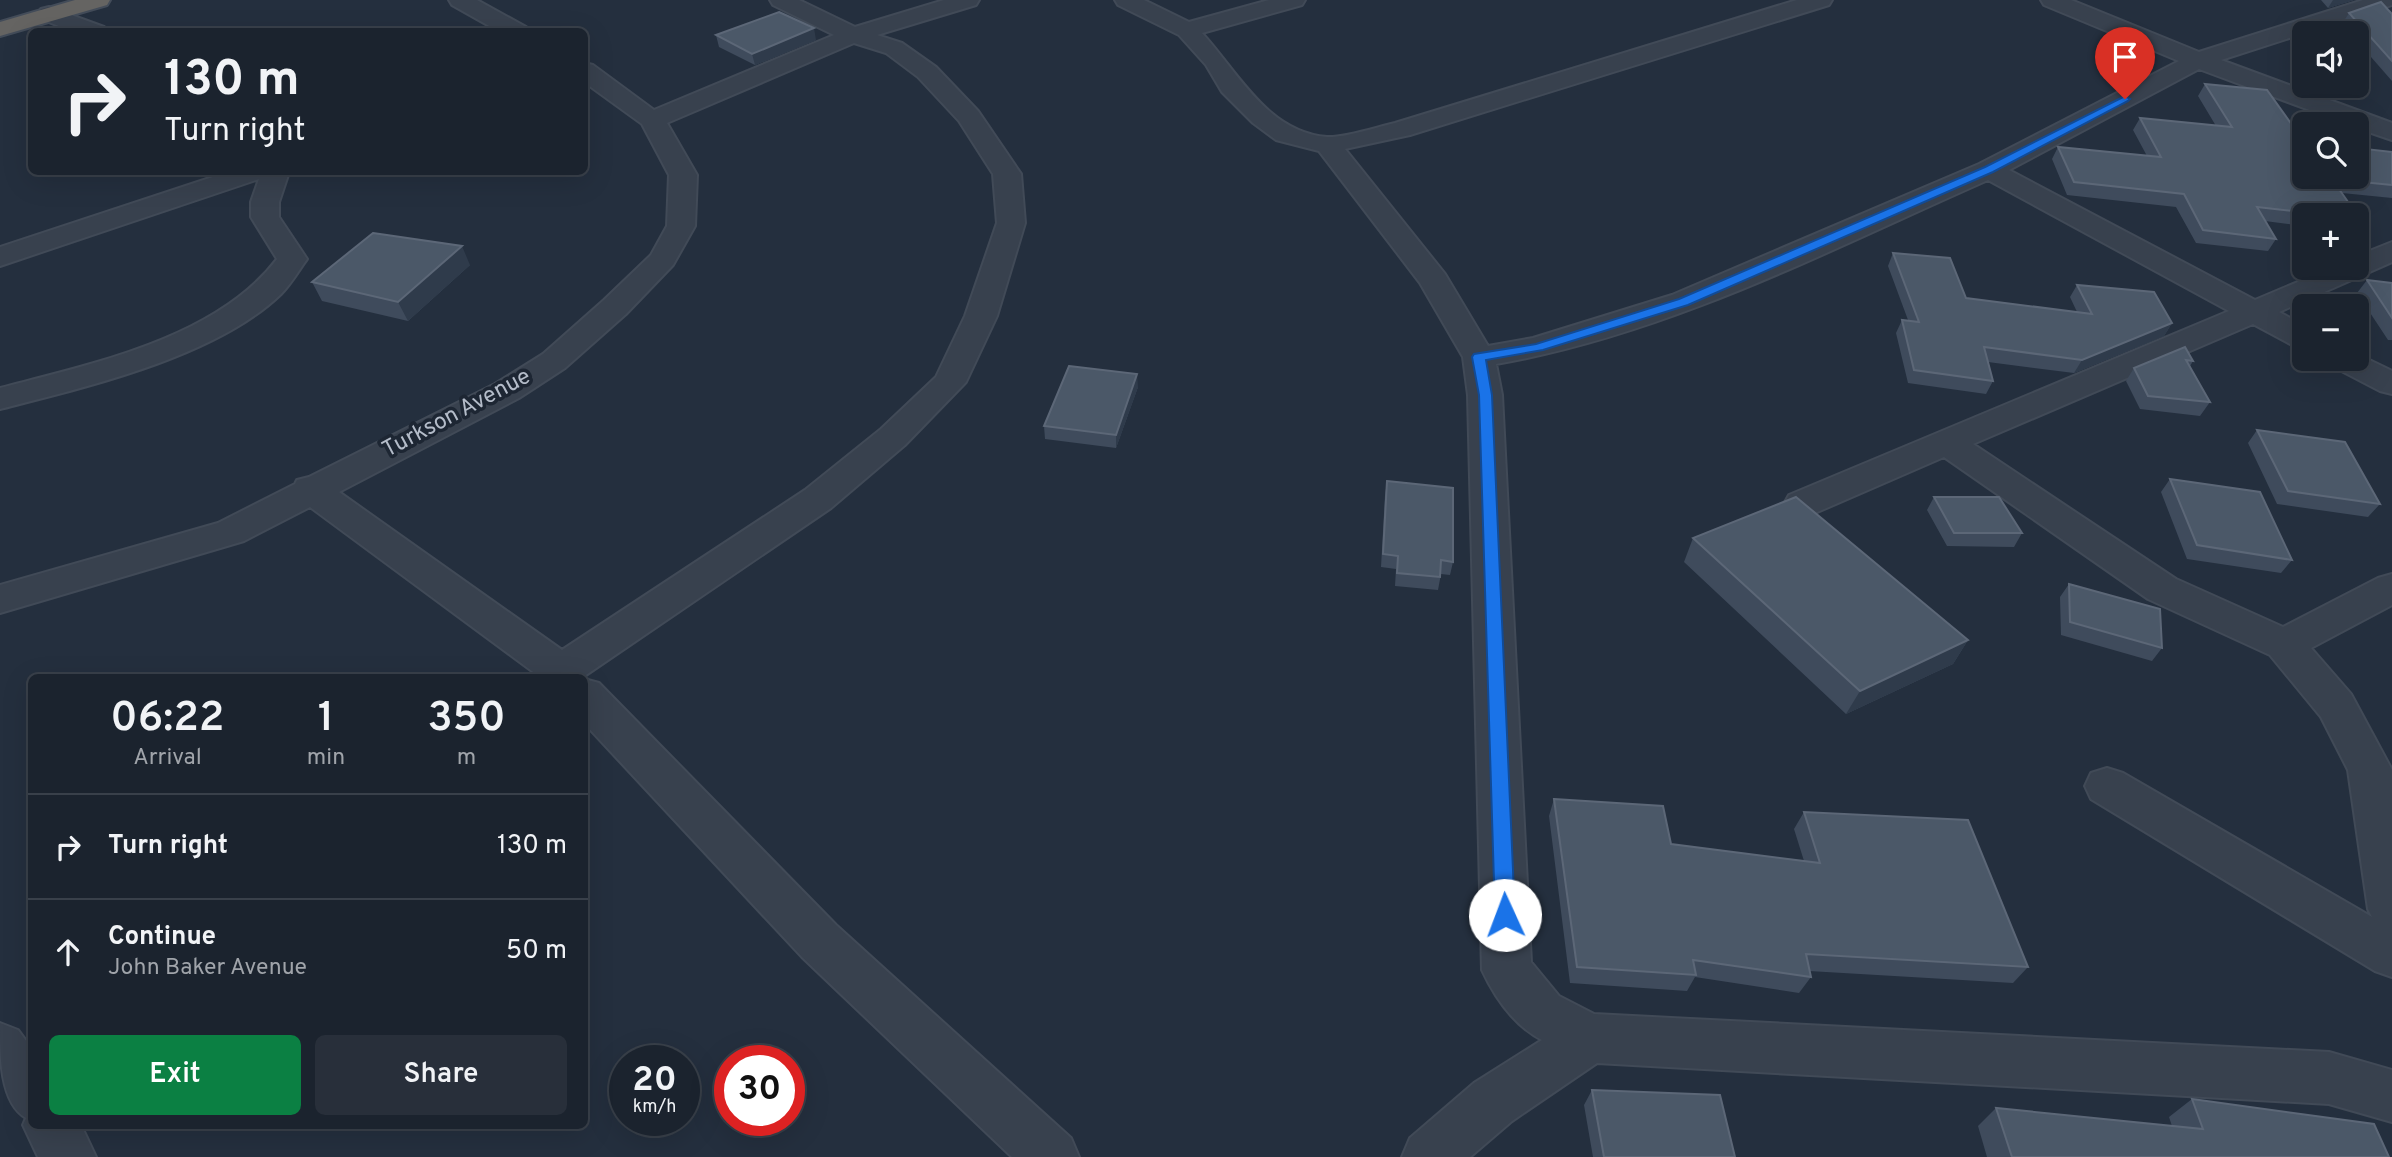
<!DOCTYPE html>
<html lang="en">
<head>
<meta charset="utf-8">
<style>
  body { margin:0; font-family:Overpass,sans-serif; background:#282f3a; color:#f1f3f6; height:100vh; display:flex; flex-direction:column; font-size:26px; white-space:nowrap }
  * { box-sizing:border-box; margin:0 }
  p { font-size:23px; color:#a0a4aa }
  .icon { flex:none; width:38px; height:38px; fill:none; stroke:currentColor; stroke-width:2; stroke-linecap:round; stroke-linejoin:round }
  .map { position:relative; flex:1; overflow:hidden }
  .sheet { position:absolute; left:28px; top:674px; width:560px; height:455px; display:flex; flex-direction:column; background:#1b232e; border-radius:10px; box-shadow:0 7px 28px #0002,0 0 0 2px #39404a }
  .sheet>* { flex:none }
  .guide { position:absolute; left:28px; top:28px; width:560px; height:147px; border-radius:10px; box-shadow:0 7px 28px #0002,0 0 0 2px #39404a; background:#1b232e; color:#f1f3f6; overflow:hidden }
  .tools { position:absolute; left:2292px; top:21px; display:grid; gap:14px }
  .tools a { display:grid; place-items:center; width:77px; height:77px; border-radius:10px; background:#1b232e; box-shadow:0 7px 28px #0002,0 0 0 2px #39404a; font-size:35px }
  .speed { position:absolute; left:609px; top:1045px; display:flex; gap:14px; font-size:35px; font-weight:700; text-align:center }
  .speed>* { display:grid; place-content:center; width:91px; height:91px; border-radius:50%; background:#1b232e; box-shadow:0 7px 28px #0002,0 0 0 2px #39404a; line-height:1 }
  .speed small { font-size:18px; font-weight:400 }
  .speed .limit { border:10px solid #d22; background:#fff; color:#111 }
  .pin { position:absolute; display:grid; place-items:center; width:60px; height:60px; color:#fff; margin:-72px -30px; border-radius:50% 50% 50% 0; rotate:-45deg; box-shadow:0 0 7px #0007 }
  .pin .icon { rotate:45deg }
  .me { position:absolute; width:77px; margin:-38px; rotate:358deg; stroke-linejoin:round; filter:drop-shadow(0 0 5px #0008) }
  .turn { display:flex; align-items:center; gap:24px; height:147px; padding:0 21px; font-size:32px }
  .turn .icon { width:91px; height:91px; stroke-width:2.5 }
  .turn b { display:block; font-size:49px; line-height:60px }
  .eta { display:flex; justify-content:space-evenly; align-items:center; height:119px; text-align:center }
  .eta b { font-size:42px; font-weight:600; line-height:49px }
  .button { display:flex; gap:14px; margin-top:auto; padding:14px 21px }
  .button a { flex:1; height:80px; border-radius:10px; background:#0b8043; color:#fff; font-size:28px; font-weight:600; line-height:80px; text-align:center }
  .button a+a { background:#282f3a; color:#f1f3f6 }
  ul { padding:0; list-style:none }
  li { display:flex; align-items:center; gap:21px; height:105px; padding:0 21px; border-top:2px solid #39404a }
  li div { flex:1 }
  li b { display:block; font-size:26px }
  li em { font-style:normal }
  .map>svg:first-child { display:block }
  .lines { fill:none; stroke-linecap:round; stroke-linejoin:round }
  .minor-casing { stroke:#414a57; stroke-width:4 }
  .trunk-casing { stroke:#434c59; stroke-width:4 }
  .minor { fill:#38414e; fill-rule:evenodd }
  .trunk { fill:#656462; fill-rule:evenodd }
  .wall { fill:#3f4b5c }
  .shaded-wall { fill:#2f3b4b }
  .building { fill:#4b5868; stroke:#5c6777; stroke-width:2 }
  .route { fill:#1a73e8; stroke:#114b97; stroke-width:2 }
  .labels { text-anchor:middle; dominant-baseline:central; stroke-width:7; stroke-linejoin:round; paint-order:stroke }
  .street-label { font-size:23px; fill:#b4bcc9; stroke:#1d2633 }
</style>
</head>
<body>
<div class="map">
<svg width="2392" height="1157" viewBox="0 0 2392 1157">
  <rect width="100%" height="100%" fill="#242f3e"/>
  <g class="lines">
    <g class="minor-casing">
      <path id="minor" d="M449 0H477L526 27 529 32H500L452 5Z
        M770 0H799L855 27 944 0H979L976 5 877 35 902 43 936 67 978 111 1021 174 1025 223 997 316 966 382 905 445 831 508 583 677H540L310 507 244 541 0 613V585L218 523 295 484 297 480 309 477 495 384 543 354 604 300 651 255 667 226 669 175 642 124 584 82V63L593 65 654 110 834 35 773 5ZM854 43 886 53 918 77 959 121 993 174 997 223 965 316 936 377 881 429 805 490 562 650 339 492 519 398 565 368 626 314 673 265 695 226 697 175 667 123Z
        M1115 0H1144L1189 22 1269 0H1305L1302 5 1202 33C1238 72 1267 132 1327 137 1345 138 1377 127 1395 123L1797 0H1832L1829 5 1410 135 1345 149 1445 274 1488 346 1533 338 1672 295 1979 164 2179 61 2044 5 2041 0H2071L2199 52 2363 0H2392V5L2221 60 2392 123V140L2357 128V124H2347L2199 69 2009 170 2255 300 2331 268H2357V256L2392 242V262L2279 312 2305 326V348L2294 346 2253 324 1973 444 2176 579 2283 627 2378 578 2392 574V605L2311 648 2351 694 2392 770V977L2375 971 2091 799 2085 786 2091 773 2107 768 2123 773 2372 917 2368 909 2348 770 2321 717 2270 655 2148 599 1944 457 1815 513 1802 516 1789 513 1784 504 1789 495 2229 311 1988 180C1829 250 1669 334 1496 364L1502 395 1531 962 1559 996 1594 1014 2329 1052 2392 1070V1122L2329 1104 1597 1063 1512 1121 1470 1157H1402L1410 1138 1474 1083 1542 1040C1515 1026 1495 998 1482 970L1468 395 1463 357 1420 283 1319 151 1276 140 1253 123 1222 92 1206 65 1179 35 1118 5Z
        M49 7 104 27 107 32H74L41 19 38 14 41 9Z
        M228 172H289L279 202V217L307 259C299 270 291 284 281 294 216 357 86 387 0 409V388C92 364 217 338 277 259L251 217V202L259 179 0 266V247Z
        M2357 354 2392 371V394L2380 391 2332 366 2327 359H2357Z
        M584 679 599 683 836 925 1071 1138 1079 1157H1012L802 957 584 723Z
        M0 1023 18 1030 32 1049V1125H81L96 1157H38L23 1125 26 1118C0 1103 0 1056 0 1023Z"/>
    </g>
    <g class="trunk-casing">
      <path id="trunk" d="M75 0H110L107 5 0 36V22Z"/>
    </g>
    <use href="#minor" class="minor"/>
    <use href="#trunk" class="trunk"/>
  </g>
  <path class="wall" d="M2321 0H2354L2328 8Z
    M2349 13 2392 14V81L2357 41V33H2350L2342 24Z
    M716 35 816 40 755 65 719 47Z
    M2205 84 2304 143 2392 152V198L2342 193 2360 219 2357 223V215H2305V226L2265 221 2276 239 2268 251 2196 243 2176 207 2067 195 2052 159 2058 147 2147 156 2133 130 2140 118 2216 126 2198 96Z
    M1893 253 1966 298 2077 312 2070 297 2077 285 2172 323 2164 336 2074 373 1988 362 1993 381 1986 394 1908 383 1896 333 1902 320H1908L1888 266Z
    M470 265 408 321 322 301 312 282Z
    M2367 280 2392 283V340H2388L2357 293Z
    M2185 347 2193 361 2190 366 2210 402 2200 416 2140 409 2126 381 2134 368Z
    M1138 387 1116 448 1045 439 1044 426Z
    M2257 430 2380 504 2368 517 2277 504 2248 443Z
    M2170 479 2292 560 2281 573 2187 559 2161 492Z
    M1387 481 1453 562 1450 575 1441 574 1438 590 1395 586 1396 569 1381 567 1385 495Z
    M1934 497 2022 533 2014 547 1947 546 1927 510Z
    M1693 538 1968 640 1953 664 1846 714 1684 562Z
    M2069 584 2162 648 2152 661 2061 635 2060 597Z
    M1554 799 1671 844 1804 861 1794 829 1804 812 2028 967 2013 983 1809 971 1811 977 1799 993 1695 977 1687 991 1570 983 1549 816Z
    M1592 1090 1735 1157H1593L1584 1105Z
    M2192 1099 2389 1157H1987L1978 1126 1996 1108 2172 1126 2169 1117Z"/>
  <path class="shaded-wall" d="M2333 0H2354L2328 8Z
    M814 28 816 40 755 65 752 54Z
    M462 246 470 265 408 321 398 302Z
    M2172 323 2164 336 2074 373 2082 360Z
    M1137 374 1138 387 1116 448V435Z
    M1968 640 1953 664 1846 714 1860 691Z"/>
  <path class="building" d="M2381 2 2392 14V61L2349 13Z
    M779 12 814 28 752 54 716 35Z
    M2205 84 2267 90 2305 143V177H2357V148L2392 152V185L2332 179 2360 219 2357 218V215H2330L2257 207 2276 239 2203 230 2184 194 2074 182 2058 147 2161 157 2140 118 2232 127Z
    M373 233 462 246 398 302 312 282Z
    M1893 253 1950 258 1966 298 2092 314 2077 285 2154 292 2172 323 2082 360 1984 347 1993 381 1914 370 1902 320 1919 322Z
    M2367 280 2392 283V318Z
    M2185 347 2193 361 2186 360 2210 402 2148 396 2134 368Z
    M1069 366 1137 374 1116 435 1044 426Z
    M2257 430 2345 442 2380 504 2288 491Z
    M2170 479 2260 492 2292 560 2197 545Z
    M1387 481 1453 488V562L1441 560 1440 577 1397 573 1398 556 1383 554Z
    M1796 497 1968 640 1860 691 1693 538Z
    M1934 497H1999L2022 533H1954Z
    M2069 584 2160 609 2162 648 2070 622Z
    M1554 799 1663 806 1671 844 1820 863 1804 812 1968 820 2028 967 1806 954 1811 977 1693 960 1696 975 1577 967Z
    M1592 1090 1720 1095 1735 1157H1604Z
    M2192 1099 2374 1124 2389 1157H2012L1996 1108 2203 1129Z"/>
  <path class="route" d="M2125 96 2130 99 2128 101 1993 172 1688 305 1543 350 1486 360 1492 395 1515 915 1512 921 1505 924 1498 921 1495 915 1479 395 1472 357 1474 354 1536 344 1679 299 1985 167Z"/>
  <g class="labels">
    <g class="street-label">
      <text transform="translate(457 414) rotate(-28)">Turkson Avenue</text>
    </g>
  </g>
</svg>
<div class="tools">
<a><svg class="icon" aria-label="sound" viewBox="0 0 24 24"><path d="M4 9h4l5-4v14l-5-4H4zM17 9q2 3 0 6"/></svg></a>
<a><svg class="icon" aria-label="search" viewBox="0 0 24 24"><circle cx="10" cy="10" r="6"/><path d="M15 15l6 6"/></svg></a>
<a>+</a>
<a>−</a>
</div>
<div class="speed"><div>20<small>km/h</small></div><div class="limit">30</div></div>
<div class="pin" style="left:2125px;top:99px;background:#d93025"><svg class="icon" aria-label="arrive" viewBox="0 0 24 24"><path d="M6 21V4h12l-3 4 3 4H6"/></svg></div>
<svg class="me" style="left:1505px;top:915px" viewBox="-20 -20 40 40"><circle r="19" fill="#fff"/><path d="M0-13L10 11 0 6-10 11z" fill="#1a73e8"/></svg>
<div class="guide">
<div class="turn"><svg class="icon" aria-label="right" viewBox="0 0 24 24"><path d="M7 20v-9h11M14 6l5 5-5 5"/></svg><div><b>130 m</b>Turn right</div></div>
</div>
<section class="sheet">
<div class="eta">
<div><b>06:22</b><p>Arrival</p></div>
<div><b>1</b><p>min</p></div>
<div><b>350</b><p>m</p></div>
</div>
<ul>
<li><svg class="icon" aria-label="right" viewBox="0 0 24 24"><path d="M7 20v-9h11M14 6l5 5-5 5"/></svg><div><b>Turn right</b></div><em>130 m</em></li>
<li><svg class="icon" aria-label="ahead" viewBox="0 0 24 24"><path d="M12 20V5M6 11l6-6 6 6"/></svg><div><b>Continue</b><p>John Baker Avenue</p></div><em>50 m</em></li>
</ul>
<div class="button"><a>Exit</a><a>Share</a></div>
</section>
</div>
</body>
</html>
